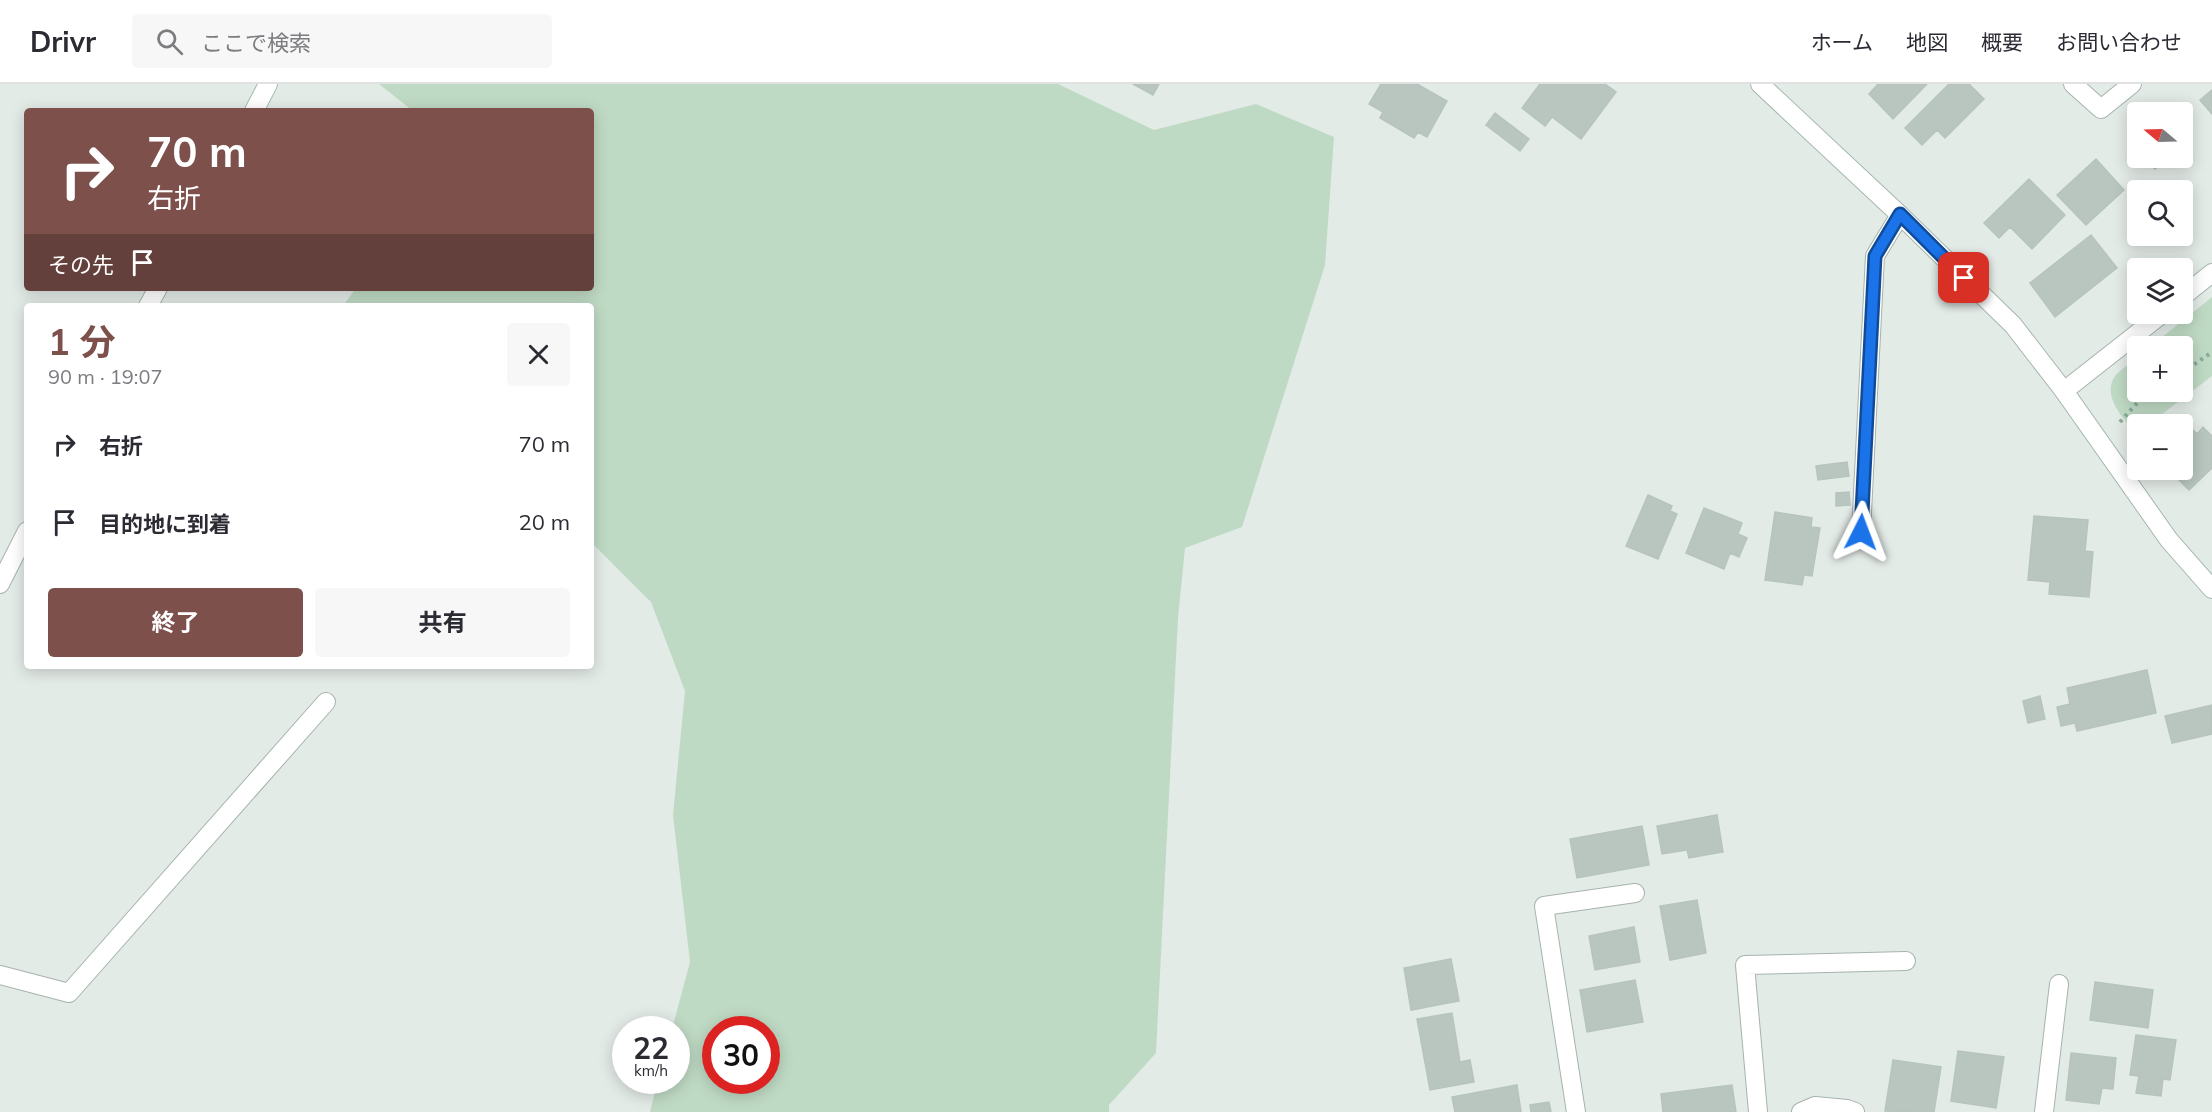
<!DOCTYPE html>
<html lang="ja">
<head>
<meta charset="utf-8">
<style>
  body { margin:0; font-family:Mulish,"Noto Sans JP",sans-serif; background:#f7f7f7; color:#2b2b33; height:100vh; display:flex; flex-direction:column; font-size:22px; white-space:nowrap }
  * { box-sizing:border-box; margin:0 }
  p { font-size:20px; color:#7c7c81 }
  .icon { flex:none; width:33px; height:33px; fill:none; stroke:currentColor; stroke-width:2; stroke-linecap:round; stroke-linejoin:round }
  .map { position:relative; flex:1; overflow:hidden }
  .sheet { position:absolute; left:24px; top:219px; width:570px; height:366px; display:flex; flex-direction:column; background:#fff; border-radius:6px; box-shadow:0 3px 15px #0003 }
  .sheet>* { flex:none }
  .banner { position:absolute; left:24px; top:24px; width:570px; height:183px; border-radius:6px; box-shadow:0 3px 15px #0003; background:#7d504c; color:#fff; overflow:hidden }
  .needle { width:39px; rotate:289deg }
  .buttons { position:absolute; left:2127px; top:18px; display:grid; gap:12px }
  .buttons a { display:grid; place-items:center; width:66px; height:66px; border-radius:6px; background:#fff; box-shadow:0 3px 15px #0003; font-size:30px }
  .speed { position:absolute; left:612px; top:932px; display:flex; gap:12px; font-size:30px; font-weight:700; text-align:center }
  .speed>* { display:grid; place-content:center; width:78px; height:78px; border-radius:50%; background:#fff; box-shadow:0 3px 15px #0003; line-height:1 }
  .speed small { font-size:15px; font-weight:400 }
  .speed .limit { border:9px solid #d22; background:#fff; color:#111 }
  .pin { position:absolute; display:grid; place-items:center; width:51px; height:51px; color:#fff; margin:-26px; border-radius:12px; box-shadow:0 3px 9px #0006 }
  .me { position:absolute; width:66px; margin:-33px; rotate:3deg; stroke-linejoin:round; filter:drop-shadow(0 0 4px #0008) }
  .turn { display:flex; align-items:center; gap:21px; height:126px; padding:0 24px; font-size:27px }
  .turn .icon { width:78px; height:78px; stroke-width:2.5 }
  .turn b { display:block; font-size:42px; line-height:51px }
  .then { display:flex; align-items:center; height:57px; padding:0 24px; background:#0003; gap:12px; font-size:22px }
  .round { display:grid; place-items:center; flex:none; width:63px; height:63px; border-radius:6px; background:#f7f7f7 }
  .head { display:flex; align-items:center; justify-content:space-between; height:102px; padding:0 24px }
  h1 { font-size:36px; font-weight:700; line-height:45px; color:#7d504c }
  .action { display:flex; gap:12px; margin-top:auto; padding:12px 24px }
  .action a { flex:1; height:69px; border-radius:6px; background:#7d504c; color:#fff; font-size:24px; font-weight:700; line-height:69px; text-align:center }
  .action a+a { background:#f7f7f7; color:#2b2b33 }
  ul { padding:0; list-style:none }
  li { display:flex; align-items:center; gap:18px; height:78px; padding:0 24px }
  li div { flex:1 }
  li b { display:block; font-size:22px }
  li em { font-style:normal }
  header { display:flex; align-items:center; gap:36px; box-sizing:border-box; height:84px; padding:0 30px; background:#fff; border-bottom:2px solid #e1e1e2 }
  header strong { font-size:28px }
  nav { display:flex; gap:33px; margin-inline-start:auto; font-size:21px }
  .search { width:420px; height:54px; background:#f7f7f7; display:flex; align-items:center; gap:15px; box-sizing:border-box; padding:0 21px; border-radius:6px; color:#7c7c81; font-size:22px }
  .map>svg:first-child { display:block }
  .green { fill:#bfdac4; fill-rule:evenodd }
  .building { fill:#b9c6c0; stroke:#b6c4bd; stroke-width:1.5 }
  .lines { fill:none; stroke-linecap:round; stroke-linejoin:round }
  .street-casing { stroke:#a6b3ad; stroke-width:20 }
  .secondary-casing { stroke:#a3b6ae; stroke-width:20 }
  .path { stroke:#87ab9d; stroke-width:4; stroke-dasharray:3 4.5; stroke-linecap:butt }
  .street { stroke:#fff; stroke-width:18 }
  .secondary { stroke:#fff; stroke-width:18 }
  .route-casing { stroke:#114b97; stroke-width:15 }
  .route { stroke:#1a73e8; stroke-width:10 }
</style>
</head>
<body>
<header>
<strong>Drivr</strong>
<div class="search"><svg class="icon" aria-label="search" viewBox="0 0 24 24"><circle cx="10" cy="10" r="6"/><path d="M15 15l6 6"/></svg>ここで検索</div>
<nav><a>ホーム</a><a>地図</a><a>概要</a><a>お問い合わせ</a></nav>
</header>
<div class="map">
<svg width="2212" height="1028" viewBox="0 0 2212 1028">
  <rect width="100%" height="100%" fill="#e3ebe7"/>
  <path class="green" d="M379 0H1058L1154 46 1256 20 1334 53 1325 181 1242 443 1185 464 1178 534 1156 969 1109 1021V1028H650L658 996H676V945H672L690 878 673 731 685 607 651 518 591 458V222H343L356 204H591V27H413ZM716 945H766V996H716Z
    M2212 213V292L2149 340H2138L2136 351C2124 334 2101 313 2115 292 2121 285 2131 279 2137 274L2138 308H2182V262H2151Z"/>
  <path class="building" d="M1133 0H1159L1153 11Z
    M1381 0H1417L1447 17 1427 53 1418 48 1414 54 1380 34 1383 28 1369 20Z
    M1540 0H1605L1616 8 1581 55 1552 33 1545 42 1522 24Z
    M1878 0H1927L1893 35 1869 10Z
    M1949 0H1969L1984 15 1945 54 1937 46 1922 61 1905 44Z
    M2212 6V30L2200 16Z
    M1495 29 1529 55 1520 67 1486 41Z
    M2145 74H2169L2155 85Z
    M2096 75 2124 106 2086 141 2057 111Z
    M2029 95 2065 131 2032 165 2010 143 1999 154 1984 139Z
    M2091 151 2117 184 2055 233 2030 199Z
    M2181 334 2197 350 2203 343 2212 352V384L2189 406 2169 386H2182V340H2174Z
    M1847 378 1849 392 1818 396 1816 382Z
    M1849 408 1850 421 1836 422V409Z
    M1648 411 1672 422 1670 427 1677 430 1658 475 1626 462Z
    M1704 424 1742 439 1738 450 1747 454 1739 473 1730 469 1724 485 1686 469Z
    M1775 428 1812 434 1811 443 1820 444 1812 492 1804 491 1802 501 1765 496Z
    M2034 432 2088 436 2085 467 2093 468 2089 513 2049 510 2050 498 2028 496Z
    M2147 586 2156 629 2077 647 2075 639 2061 642 2057 623 2070 620 2067 604Z
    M2040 612 2045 635 2028 639 2023 617Z
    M2212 621V650L2172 659 2165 632Z
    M1717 731 1723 768 1689 774 1687 766 1662 770 1657 742Z
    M1642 742 1649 781 1577 794 1570 755Z
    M1697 816 1706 869 1670 876 1660 822Z
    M1634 843 1640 878 1595 886 1589 852Z
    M1451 875 1459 917 1411 926 1404 884Z
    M1635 896 1643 938 1587 948 1580 906Z
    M2095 898 2153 906 2148 944 2090 936Z
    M1452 929 1460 978 1470 976 1474 998 1430 1006 1417 935Z
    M2136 951 2176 956 2170 996 2163 995 2161 1012 2136 1009 2139 992 2130 991Z
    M1958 967 2004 973 1996 1024 1951 1017Z
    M2071 969 2116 974 2113 1005 2102 1004 2099 1020 2066 1016Z
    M1893 976 1941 983 1934 1028 1885 1027Z
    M1517 1001 1521 1028H1455L1452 1013Z
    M1732 1001 1736 1028H1663L1661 1010Z
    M1549 1018 1551 1028H1531L1530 1021Z"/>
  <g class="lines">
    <g class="street-casing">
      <path id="street" d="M2073 0 2101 25 2132 0
        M2182 213 2212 189
        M2064 307 2162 230
        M1861 448 1875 172 1900 131
        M0 891 69 909 326 618
        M1576 1028 1544 822 1635 809
        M1758 1028 1745 881 1906 877
        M1801 1028 1815 1022 1847 1025 1855 1028
        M2044 1028 2059 900"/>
    </g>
    <g class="secondary-casing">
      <path id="secondary" d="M1760 0 1900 131 2013 241 2064 307 2169 456 2212 505
        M254 27 268 0
        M148 222 158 204
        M0 500 27 447"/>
    </g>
    <path class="path" d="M2182 289 2212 268
      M2120 338 2147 308"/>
    <use href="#street" class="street"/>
    <use href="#secondary" class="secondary"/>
  </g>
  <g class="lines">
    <g class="route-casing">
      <path id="route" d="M1861 448 1875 172 1900 130 1964 194"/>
    </g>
    <use href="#route" class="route"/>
  </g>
</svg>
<div class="buttons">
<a><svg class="needle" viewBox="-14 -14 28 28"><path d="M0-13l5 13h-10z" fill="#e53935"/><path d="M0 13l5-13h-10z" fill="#7c7c81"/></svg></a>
<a><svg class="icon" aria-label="search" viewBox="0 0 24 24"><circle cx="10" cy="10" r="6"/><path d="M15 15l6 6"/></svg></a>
<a><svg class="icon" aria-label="layers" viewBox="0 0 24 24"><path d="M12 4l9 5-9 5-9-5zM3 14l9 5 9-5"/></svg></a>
<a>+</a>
<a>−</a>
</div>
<div class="speed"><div>22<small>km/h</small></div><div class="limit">30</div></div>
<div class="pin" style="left:1964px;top:194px;background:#d93025"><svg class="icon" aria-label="arrive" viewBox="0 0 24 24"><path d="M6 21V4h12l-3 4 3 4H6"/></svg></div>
<svg class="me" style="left:1861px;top:448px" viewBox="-20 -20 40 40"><path d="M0-17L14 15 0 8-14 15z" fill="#1a73e8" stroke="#fff" stroke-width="4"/></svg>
<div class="banner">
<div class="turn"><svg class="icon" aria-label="right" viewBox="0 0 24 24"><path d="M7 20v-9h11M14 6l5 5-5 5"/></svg><div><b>70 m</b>右折</div></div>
<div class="then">その先<svg class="icon" aria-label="arrive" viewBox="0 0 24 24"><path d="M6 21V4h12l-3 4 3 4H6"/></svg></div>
</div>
<section class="sheet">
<div class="head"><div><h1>1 分</h1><p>90 m · 19:07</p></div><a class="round"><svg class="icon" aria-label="close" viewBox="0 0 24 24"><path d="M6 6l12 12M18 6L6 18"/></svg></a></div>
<ul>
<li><svg class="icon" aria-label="right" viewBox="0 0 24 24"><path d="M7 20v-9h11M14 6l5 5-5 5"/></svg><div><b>右折</b></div><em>70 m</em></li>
<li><svg class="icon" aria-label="arrive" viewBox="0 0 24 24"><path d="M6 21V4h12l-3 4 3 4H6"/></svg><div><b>目的地に到着</b></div><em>20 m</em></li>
</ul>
<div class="action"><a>終了</a><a>共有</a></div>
</section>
</div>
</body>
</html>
